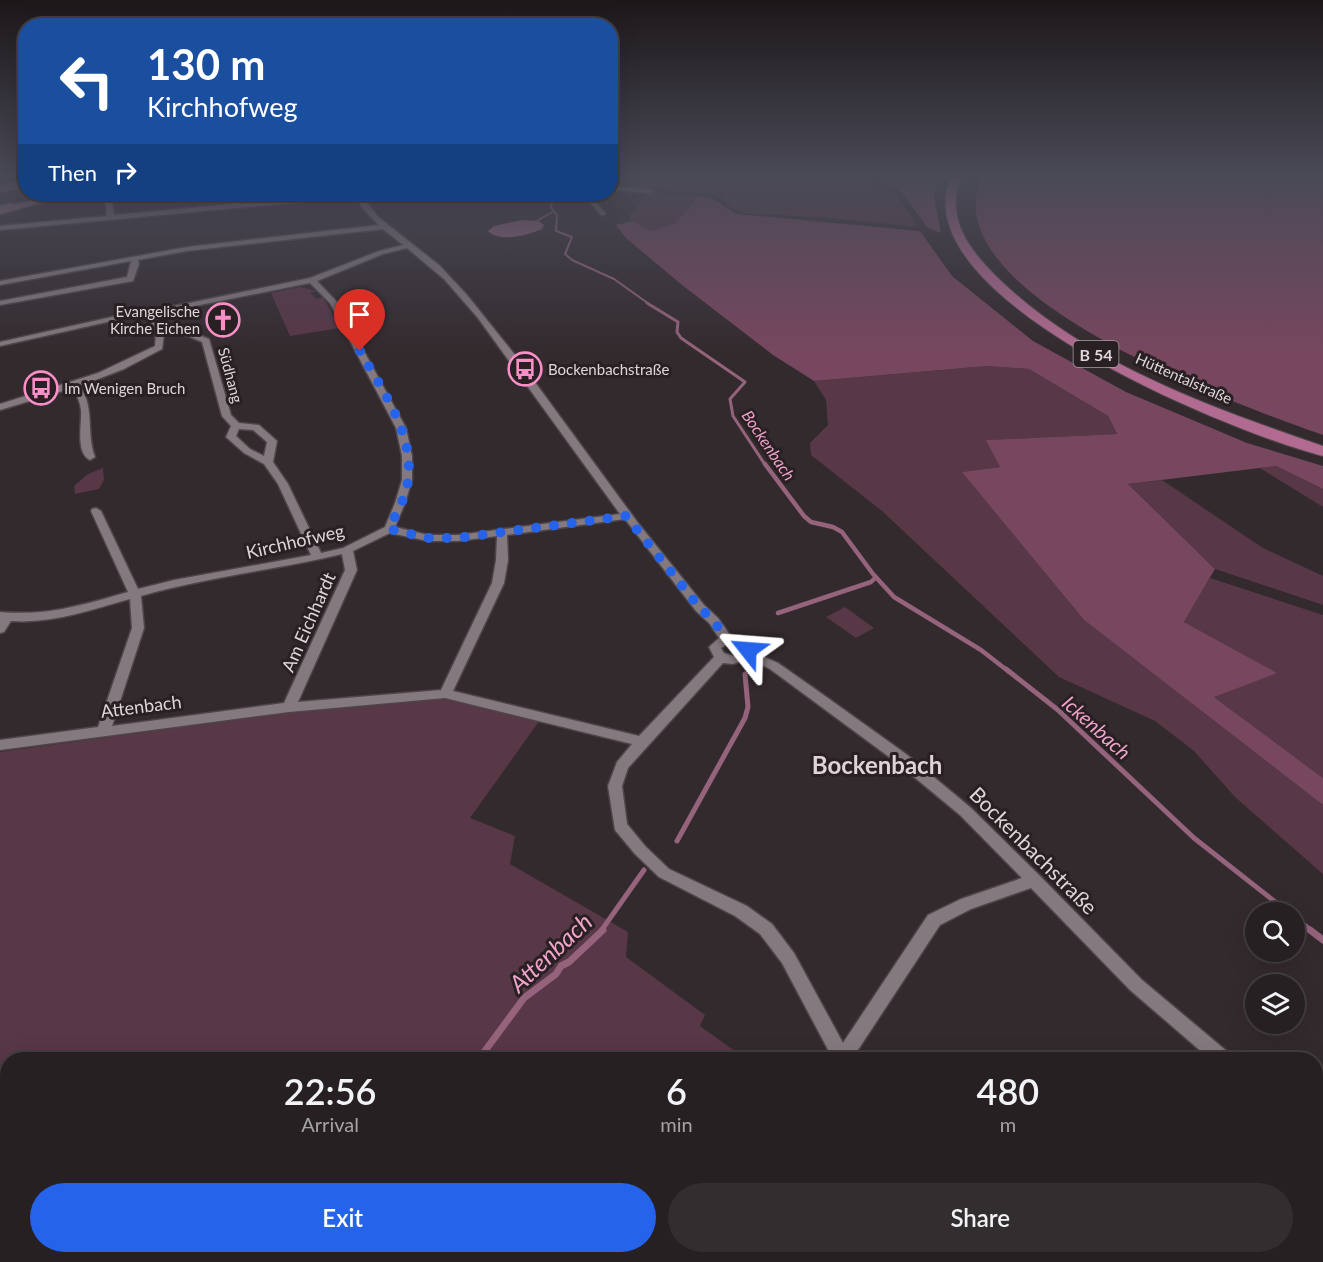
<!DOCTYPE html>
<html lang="en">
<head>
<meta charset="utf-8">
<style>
  body { margin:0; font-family:Lato,sans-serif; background:#322d2f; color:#f1f3f6; height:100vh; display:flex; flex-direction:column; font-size:22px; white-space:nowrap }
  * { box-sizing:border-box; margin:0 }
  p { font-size:20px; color:#a4a3a5 }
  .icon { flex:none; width:33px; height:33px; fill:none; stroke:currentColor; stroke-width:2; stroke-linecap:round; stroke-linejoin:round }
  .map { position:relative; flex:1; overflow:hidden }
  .panel { position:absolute; left:0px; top:1052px; width:1323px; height:212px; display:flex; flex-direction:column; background:#262022; border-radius:24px 24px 0 0; box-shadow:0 6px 24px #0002,0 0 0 2px #423e40 }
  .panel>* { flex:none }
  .top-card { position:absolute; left:18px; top:18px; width:600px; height:183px; border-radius:24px; box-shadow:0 6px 24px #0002,0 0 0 2px #423e40; background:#1a4fa0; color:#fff; overflow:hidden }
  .buttons { position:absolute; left:1245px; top:902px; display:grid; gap:12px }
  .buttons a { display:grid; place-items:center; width:60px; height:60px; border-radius:50%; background:#262022; box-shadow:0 6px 24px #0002,0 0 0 2px #423e40; font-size:30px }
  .pin { position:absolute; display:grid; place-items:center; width:51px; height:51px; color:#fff; margin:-62px -26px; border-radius:50% 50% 50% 0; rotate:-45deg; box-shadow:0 0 6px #0007 }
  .pin .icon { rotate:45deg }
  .me { position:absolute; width:66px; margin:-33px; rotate:298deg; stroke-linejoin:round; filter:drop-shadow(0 0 4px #0008) }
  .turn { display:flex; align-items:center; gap:21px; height:126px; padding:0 30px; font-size:27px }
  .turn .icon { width:78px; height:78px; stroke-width:2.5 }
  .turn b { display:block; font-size:42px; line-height:51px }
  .then { display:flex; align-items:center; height:57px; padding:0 30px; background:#0003; gap:12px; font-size:22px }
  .eta { display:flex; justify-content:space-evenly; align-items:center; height:102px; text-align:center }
  .eta b { font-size:36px; font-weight:600; line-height:42px }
  .action { display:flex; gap:12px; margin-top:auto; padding:12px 30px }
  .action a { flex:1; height:69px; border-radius:36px; background:#2563eb; color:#fff; font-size:24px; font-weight:600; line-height:69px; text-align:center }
  .action a+a { background:#322d2f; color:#f1f3f6 }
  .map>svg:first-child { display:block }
  .green { fill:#583747 }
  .forest { fill:#77475f }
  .water { fill:#95637c }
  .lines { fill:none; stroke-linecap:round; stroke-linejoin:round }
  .stream-far4 { stroke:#95637c; stroke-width:2 }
  .stream-far3 { stroke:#95637c; stroke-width:3 }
  .stream-far2 { stroke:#95637c; stroke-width:4.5 }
  .stream-far1 { stroke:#95637c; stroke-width:5 }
  .stream { stroke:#95637c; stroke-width:7 }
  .river { fill:#95637c; fill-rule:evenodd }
  .minor-casing { stroke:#4d4549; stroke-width:3 }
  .primary-casing { stroke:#4d4549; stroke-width:3 }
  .trunk-casing { stroke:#4d4549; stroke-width:2 }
  .minor { fill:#84797e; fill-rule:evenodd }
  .primary { fill:#a66e8b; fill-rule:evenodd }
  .trunk { fill:#b16a90; fill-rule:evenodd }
  .route { stroke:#2563eb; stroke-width:10; stroke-dasharray:0 18 }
  .labels { text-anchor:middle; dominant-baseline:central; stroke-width:6; stroke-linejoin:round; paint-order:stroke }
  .far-poi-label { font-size:15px; fill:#ddd7da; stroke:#292024; text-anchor:start }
  .far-street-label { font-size:15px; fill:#ddd7da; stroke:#292024 }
  .shield { fill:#292024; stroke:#a7a0a3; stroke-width:1.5 }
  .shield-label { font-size:16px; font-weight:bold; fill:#ddd7da }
  .far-water-label { font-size:16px; font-style:italic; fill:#f1a3ca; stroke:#292024 }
  .street-label { font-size:18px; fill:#ddd7da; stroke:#292024 }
  .water-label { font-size:20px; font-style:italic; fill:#f1a3ca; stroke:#292024 }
  .near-street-label { font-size:21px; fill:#ddd7da; stroke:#292024 }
  .district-label { font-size:24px; font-weight:bold; fill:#dfd3d9; stroke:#292024 }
  .near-water-label { font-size:24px; font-style:italic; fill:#f1a3ca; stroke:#292024 }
</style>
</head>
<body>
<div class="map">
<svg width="1323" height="1262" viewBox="0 0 1323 1262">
  <rect width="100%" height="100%" fill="#332a2e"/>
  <path class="green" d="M708 177H849L894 192 918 227 831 218 744 213 727 205 723 198 710 194 624 188 641 182Z
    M648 192 699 196 675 224 651 231 632 221 629 216Z
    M301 287 316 291 310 293 317 299 323 297 340 328 290 336 271 293Z
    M987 366 1029 369 1108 416 1117 434 987 440 1000 467 963 472 1084 620 1323 805V874L1235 797 1194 751 1155 721 1059 677 882 511 811 455 810 443 828 425 826 400 814 381Z
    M1276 466 1323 489V507L1260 468Z
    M103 468 104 480 99 489 75 494 74 486 88 474Z
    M1162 480 1263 548 1323 576V605L1215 569 1128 484Z
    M1210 578 1323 615V778L1213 696 1276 673 1184 622Z
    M845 607 874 628 856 638 826 617Z
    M451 697 540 720 470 818 515 836 510 864 628 932 626 957 705 1015 700 1026 746 1059H8V1256H893V1262H0V752L291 712Z
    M1042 1256H1137L1140 1262H1045Z"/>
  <path class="forest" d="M891 177H938L934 197 941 233 928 228 901 191 886 184Z
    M982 177H1323V435C1244 407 927 295 982 177Z
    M699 196C715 196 723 207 737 214L920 231 952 276 1033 341 1126 392 1247 443 1323 466V489L1276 466 1128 484 1215 569 1184 622 1277 673 1214 697 1323 778V805L1084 620 962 472 1000 467 986 440 1117 434 1108 416 1029 369 987 366 814 381 773 355 682 285 626 238 616 225 632 221 651 231 675 224Z"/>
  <path class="water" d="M522 220 539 221 544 225 542 229C529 235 499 243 488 231L494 226Z"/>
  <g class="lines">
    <path class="stream-far4" d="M479 194 483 197 507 194
      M535 194 552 202 551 208 557 215 556 231 572 237 565 254 572 260 614 279 649 304
      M537 221 554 211"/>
    <path class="stream-far3" d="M647 303 678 322 677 332 681 338 745 382 730 399 733 416 766 466"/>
    <path class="stream-far2" d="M765 464 804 516 811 522 833 527 842 532 873 574 894 597 981 650 1008 671
      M778 613 871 582 876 577"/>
    <path class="stream-far1" d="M1006 669 1058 710 1194 838 1288 912
      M677 841 745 718 748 707 745 674
      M1294 917 1312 931
      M601 931 644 870"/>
    <path class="stream" d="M1310 930 1323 940
      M479 1059 524 998 556 974 561 966 569 962 603 930
      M274 1262 279 1256"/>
    <path class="river" d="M26 179V187L0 193V185Z"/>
    <g class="minor-casing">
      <path id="minor" d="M610 186 651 189 654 191 651 193 610 190Z
        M102 194 111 195 114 215 233 204 218 194H225L241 204 367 194 362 196 378 217 439 265 467 295 515 355 638 523 704 605 718 618 730 635 741 636 752 644 753 652 778 663 818 691 906 754 970 807 1040 876 1142 980 1229 1053 1232 1059H1210L1130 990 1031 888 971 909 940 925 852 1059H833L782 963 760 934 735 916 659 877 635 854 615 830 608 786 617 762 632 744 445 698 289 712 0 750V740L98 727 132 628 130 599C90 610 52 624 11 621L4 632 0 633V612C48 616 83 605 128 592L91 511 92 509 96 508 101 511 138 589 174 580 311 555 278 484 264 464 244 453 226 437 231 426 222 416 202 342 188 336 164 334 162 349 124 369 80 386C95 408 86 433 95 457L90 460C75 453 82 424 81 410 80 402 77 395 73 388L0 410V404L98 373 155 346 156 332 147 316H134L0 346V342L134 312 150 311 310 278 379 251 403 245 383 229 187 251 138 260 139 264 133 281 0 305V301L127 277 131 261 0 285V281L187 247 379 225 363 209 356 197 0 230V226L107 216 105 196ZM407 248 444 279 478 318 620 514 458 535H428L395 527 405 503 412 480V456L406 428 337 302 317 281 383 254ZM310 283 330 303 396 428 402 456V480L395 503 385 527 343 548 321 553 288 484 273 462 277 441 259 425 239 423 231 415 209 339 189 331 163 330 155 314ZM239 429 253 430 267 442 264 456 250 449 236 436ZM625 519 696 611 710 624 719 638 709 647 714 657 639 736 453 691 504 583 508 560 507 535ZM390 533 428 541H458L497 536 496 560 492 583 441 690 298 702 357 570 353 551ZM342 554 345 570 284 703 112 726 144 628 141 596C207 577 276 570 342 554ZM729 643H734L742 648 741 652 733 656 724 653 721 648ZM748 659 770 669 896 762 960 815 1022 878 961 899 928 915 843 1043 794 953 772 924 747 906 669 869 645 846 627 824 622 786 628 768 723 663 733 664Z
        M583 194H589L605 213V215H601Z
        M11 203 13 204V206L0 210V206Z
        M1316 1126 1323 1129V1150L1316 1147Z
        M1316 1232 1323 1235V1262H1313L1311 1256H1316Z
        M907 1256H927L928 1262H908Z"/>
    </g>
    <g class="primary-casing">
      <path id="primary" d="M59 194H74L0 214V208Z"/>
    </g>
    <g class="trunk-casing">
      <path id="trunk" d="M951 177H961C944 219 971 252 1000 280 1088 364 1210 407 1323 446V456C1235 434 899 298 951 177Z"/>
    </g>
    <use href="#minor" class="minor"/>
    <use href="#primary" class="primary"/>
    <use href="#trunk" class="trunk"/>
  </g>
  <linearGradient id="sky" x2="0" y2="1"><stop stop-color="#1c1719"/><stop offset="0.5" stop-color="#4a4a57"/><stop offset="1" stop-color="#4a4a57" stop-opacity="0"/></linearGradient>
  <rect width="1323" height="353" fill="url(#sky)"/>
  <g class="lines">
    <path class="route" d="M360 351C384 393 421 443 405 494 401 506 394 517 389 529L428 538H458L626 516 700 608 714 621 726 639 742 641 748 650"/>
  </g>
  <defs>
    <g id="church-ring" transform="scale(1.725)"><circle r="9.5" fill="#292024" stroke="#fa8fc7" stroke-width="1.5"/><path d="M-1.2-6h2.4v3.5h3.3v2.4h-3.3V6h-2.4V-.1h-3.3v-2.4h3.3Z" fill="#fa8fc7"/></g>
    <g id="bus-ring" transform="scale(1.725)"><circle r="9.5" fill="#292024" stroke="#fa8fc7" stroke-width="1.5"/><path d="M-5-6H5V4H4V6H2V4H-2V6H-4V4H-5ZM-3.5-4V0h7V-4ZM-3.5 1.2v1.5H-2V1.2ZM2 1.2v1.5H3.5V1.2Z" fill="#fa8fc7"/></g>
  </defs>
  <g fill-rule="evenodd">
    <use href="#church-ring" x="223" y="320"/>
    <use href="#bus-ring" x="525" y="369"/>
    <use href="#bus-ring" x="41" y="388"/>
  </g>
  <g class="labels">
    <g class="far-poi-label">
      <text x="200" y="311" text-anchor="end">Evangelische<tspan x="200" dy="17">Kirche Eichen</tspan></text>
      <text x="548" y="369">Bockenbachstraße</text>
      <text x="64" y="388">Im Wenigen Bruch</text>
    </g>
    <g class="far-street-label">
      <text transform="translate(231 375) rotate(75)">Südhang</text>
      <text transform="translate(1184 378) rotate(24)">Hüttentalstraße</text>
    </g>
    <rect class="shield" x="1073.5" y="341" width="45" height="26" rx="4.5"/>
    <g class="shield-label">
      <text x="1096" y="354">B 54</text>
    </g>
    <g class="far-water-label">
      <text transform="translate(769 445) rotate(56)">Bockenbach</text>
    </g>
    <g class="street-label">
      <text transform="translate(295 541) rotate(-13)">Kirchhofweg</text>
      <text transform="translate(308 622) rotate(-66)">Am Eichhardt</text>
      <text transform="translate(141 706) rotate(-7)">Attenbach</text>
    </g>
    <g class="water-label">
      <text transform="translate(1097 727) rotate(42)">Ickenbach</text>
    </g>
    <g class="near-street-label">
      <text transform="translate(1034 850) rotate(45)">Bockenbachstraße</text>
    </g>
    <g class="district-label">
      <text x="877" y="764">Bockenbach</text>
    </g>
    <g class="near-water-label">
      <text transform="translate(550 952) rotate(-43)">Attenbach</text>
    </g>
  </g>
</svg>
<div class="buttons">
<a><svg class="icon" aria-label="search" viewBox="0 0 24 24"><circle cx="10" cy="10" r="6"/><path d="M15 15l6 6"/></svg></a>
<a><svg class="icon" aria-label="layers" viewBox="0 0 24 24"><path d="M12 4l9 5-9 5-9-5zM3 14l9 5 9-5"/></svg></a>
</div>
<div class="pin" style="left:360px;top:351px;background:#d93025"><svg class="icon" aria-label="arrive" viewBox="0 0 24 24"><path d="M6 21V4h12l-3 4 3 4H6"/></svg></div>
<svg class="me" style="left:748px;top:650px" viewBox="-20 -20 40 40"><path d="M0-17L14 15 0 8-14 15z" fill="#2563eb" stroke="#fff" stroke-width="4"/></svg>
<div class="top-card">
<div class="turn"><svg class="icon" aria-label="left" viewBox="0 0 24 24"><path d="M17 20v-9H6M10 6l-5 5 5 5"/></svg><div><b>130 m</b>Kirchhofweg</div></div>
<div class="then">Then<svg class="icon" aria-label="right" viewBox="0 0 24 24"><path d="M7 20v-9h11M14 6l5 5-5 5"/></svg></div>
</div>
<section class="panel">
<div class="eta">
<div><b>22:56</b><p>Arrival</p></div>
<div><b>6</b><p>min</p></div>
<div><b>480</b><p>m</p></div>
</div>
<div class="action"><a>Exit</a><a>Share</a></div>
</section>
</div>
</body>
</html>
